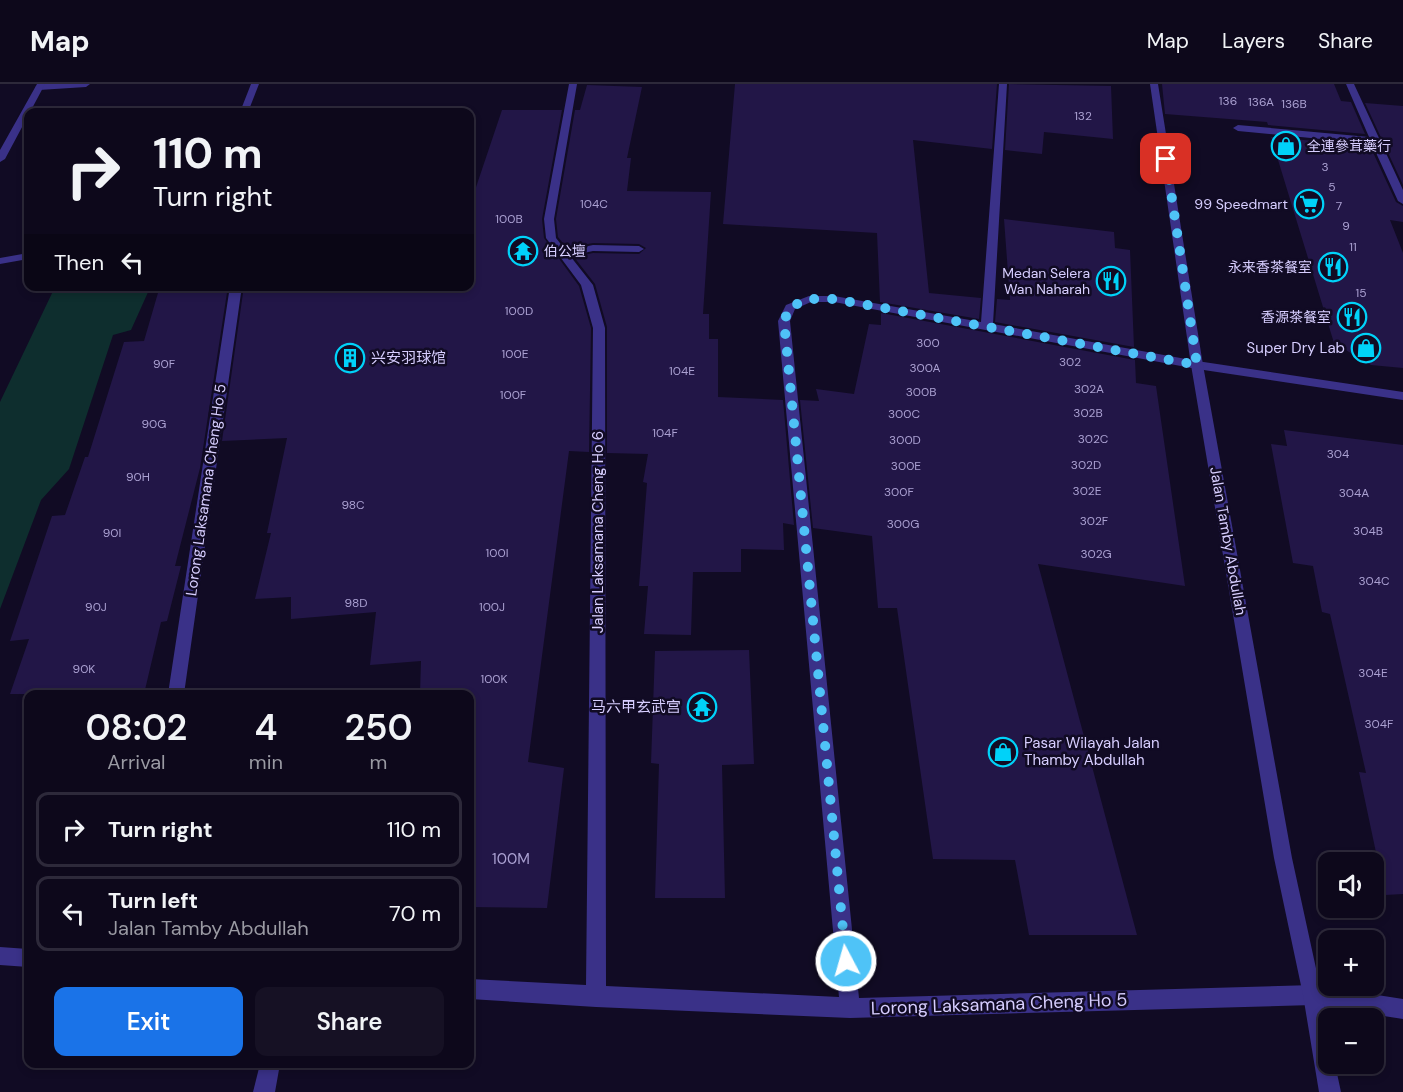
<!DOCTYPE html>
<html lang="en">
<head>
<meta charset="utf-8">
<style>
  body { margin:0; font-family:"DM Sans","Noto Sans SC",sans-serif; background:#161124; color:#f1f3f6; height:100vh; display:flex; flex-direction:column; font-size:22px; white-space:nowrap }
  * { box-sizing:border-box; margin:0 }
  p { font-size:20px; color:#9a9aa3 }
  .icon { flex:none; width:33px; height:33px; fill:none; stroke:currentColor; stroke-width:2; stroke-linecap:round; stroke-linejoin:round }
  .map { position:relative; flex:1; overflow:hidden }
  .drawer { position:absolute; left:24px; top:606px; width:450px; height:378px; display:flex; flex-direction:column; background:#0d081b; border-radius:12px; box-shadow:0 3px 9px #0003,0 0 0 2px #2d293a }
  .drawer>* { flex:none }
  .hud { position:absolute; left:24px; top:24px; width:450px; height:183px; border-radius:12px; box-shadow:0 3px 9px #0003,0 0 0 2px #2d293a; background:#0d081b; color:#f1f3f6; overflow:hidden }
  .fabs { position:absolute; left:1318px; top:768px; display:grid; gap:12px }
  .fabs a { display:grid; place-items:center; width:66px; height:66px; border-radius:12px; background:#0d081b; box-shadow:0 3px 9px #0003,0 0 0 2px #2d293a; font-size:30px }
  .pin { position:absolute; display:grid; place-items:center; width:51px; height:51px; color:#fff; margin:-26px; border-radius:12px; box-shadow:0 3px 9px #0006 }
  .me { position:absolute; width:66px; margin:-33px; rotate:354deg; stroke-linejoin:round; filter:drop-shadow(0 0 4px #0008) }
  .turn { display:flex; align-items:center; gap:21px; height:126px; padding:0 30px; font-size:27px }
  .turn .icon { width:78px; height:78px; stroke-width:2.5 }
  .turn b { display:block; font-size:42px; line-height:51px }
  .then { display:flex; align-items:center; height:57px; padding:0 30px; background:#0003; gap:12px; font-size:22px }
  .eta { display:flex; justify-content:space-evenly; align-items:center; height:102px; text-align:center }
  .eta b { font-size:36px; font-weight:600; line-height:42px }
  .action { display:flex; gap:12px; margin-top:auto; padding:12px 30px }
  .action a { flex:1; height:69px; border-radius:12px; background:#1a73e8; color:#fff; font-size:24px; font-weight:600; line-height:69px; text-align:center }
  .action a+a { background:#161124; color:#f1f3f6 }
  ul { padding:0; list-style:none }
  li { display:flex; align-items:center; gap:18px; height:75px; margin:0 12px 9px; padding:0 18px; border:3px solid #2d293a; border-radius:12px }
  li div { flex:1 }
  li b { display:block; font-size:22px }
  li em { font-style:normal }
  header { display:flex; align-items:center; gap:36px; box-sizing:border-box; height:84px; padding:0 30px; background:#0d081b; border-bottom:2px solid #2d293a }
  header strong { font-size:28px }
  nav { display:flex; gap:33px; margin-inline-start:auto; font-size:21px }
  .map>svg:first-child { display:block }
  .green { fill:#0e2e2e }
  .building { fill:#221647 }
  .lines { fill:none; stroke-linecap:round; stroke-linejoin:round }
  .service { fill:#3a3188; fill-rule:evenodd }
  .minor { fill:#3a3188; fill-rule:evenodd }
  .tertiary { fill:#3a3188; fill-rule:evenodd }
  .route { stroke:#4fc3f7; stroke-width:10; stroke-dasharray:0 18 }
  .labels { text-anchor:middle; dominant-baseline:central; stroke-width:5; stroke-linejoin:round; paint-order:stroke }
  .number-label { font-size:12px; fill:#aaa0d1 }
  .far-poi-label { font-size:14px; fill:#d7ceff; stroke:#110b24; text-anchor:end }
  .poi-label { font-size:15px; fill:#d7ceff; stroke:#110b24; text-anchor:end }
  .street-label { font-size:15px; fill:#d7ceff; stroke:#110b24 }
  .near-number-label { font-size:15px; fill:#aaa0d1 }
  .near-street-label { font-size:18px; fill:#d7ceff; stroke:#110b24 }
</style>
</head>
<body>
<header>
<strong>Map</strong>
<nav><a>Map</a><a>Layers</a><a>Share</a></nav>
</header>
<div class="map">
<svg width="1403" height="1008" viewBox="0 0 1403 1008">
  <rect width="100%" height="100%" fill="#110b24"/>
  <path class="green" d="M139 202 149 206 131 246 113 251 69 385 41 416 0 525V318L55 203Z"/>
  <path class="building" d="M735 0H997L992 65 913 56 929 209 981 214 979 235 880 218 877 149 723 140Z
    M1009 0 1111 2 1113 55 1044 48 1042 70 1005 66Z
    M1162 0H1334L1341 17 1351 18 1365 50 1268 41 1267 38 1165 30Z
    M587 1 642 3 627 74H631L627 107 711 108 703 230H709V255H718V313L783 316 794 441 783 439 784 466 741 465V488H693L691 551 644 550 648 502H639L647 399 643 398 648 370 607 369V243L595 200 574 173 593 169 639 170 646 164 639 160 593 159 567 164 558 153 556 135 575 26H580Z
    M1365 19 1403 22V101Z
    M502 26H562L542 135 544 154 579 202 591 244 589 368 569 367 528 678 564 684 547 824 470 823V610H420L421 577 370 581 376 528 291 535V513L255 515 271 449H267L287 354 222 357 244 202H470V121Z
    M1271 53 1370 62 1396 118 1403 122V138L1390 136 1403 169V284L1371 281 1334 259Z
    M1004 135 1114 148 1115 164 1130 166 1134 263 995 238 997 215 1010 216Z
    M160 202H228L200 384 175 482H181L167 537 161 538 144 610H10L29 555 10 557 52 432 65 431 85 373H88L124 258 144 257Z
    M881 229 1135 276 1136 299 1156 302 1185 502 1038 480 1137 851H1029L1015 776 933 775 897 524H878L872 452 813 444 800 316 819 317 816 305 854 310 869 240 881 241Z
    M1284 346 1403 361V810L1385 811 1359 688 1366 689 1330 530 1322 528 1313 482 1293 479 1271 360 1287 362Z
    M749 566 754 680 722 681 725 814H655L659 680 651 679 655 567Z"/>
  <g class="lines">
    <path class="service" d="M44 0H90L86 3 39 6 35 3Z
      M251 0H259L248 28H240Z
      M1346 0H1354L1403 106V120L1398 117 1372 60 1238 47 1233 44 1238 41 1369 53Z
      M593 161 639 162 644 165 639 168 593 167 565 173 560 170 561 168Z
      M28 169V175L0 180V174Z"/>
    <path class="minor" d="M37 0H45L5 75 0 78V66Z
      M569 0H577L554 135 556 154 593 201 605 244 606 902 839 913 778 237 786 221 809 212H834L981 238 999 0H1007L993 240 1197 277 1403 308V316L1197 285 834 218H811L795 225 790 237 859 914 1313 901 1403 915V935L1313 921 850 934 596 923 470 915V895L586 901 593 244 581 201 546 154 544 135Z
      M230 202H242L184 610H168Z
      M0 863 28 865V883L0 881Z
      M260 980H280L275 1008H253Z"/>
    <path class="tertiary" d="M1150 0H1158L1203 281 1292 774 1329 944V980H1335L1341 1008H1319L1303 911 1274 774 1191 281Z"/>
  </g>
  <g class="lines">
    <path class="route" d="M846 877 784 237 790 223 809 215H834L1197 281 1166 75"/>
  </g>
  <defs>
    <g id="shop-ring" transform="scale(1.5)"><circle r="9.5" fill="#110b24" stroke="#00d2f9" stroke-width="1.5"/><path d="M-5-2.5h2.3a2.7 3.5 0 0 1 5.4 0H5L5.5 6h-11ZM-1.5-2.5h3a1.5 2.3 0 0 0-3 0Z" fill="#00d2f9"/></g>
    <g id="supermarket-ring" transform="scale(1.5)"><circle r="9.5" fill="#110b24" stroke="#00d2f9" stroke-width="1.5"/><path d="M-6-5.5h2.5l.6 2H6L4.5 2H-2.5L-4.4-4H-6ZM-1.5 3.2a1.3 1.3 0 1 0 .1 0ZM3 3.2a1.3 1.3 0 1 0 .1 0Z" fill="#00d2f9"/></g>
    <g id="temple-ring" transform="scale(1.5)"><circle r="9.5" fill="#110b24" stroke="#00d2f9" stroke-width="1.5"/><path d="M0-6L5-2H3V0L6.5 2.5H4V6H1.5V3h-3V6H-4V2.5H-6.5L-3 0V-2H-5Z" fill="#00d2f9"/></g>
    <g id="restaurant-ring" transform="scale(1.5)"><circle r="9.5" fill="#110b24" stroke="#00d2f9" stroke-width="1.5"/><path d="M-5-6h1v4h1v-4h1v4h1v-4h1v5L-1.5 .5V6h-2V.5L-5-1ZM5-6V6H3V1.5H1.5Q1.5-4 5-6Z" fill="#00d2f9"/></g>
    <g id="building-ring" transform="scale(1.5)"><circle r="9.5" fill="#110b24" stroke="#00d2f9" stroke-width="1.5"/><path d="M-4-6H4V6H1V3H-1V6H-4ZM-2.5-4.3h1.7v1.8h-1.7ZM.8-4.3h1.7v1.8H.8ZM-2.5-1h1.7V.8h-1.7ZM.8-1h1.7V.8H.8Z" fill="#00d2f9"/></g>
  </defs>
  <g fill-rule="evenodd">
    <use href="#shop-ring" x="1286" y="62"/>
    <use href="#supermarket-ring" x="1309" y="120"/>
    <use href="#temple-ring" x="523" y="167"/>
    <use href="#restaurant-ring" x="1333" y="183"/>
    <use href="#restaurant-ring" x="1111" y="197"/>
    <use href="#restaurant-ring" x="1352" y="233"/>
    <use href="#shop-ring" x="1366" y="264"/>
    <use href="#building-ring" x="350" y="274"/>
    <use href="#temple-ring" x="702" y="623"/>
    <use href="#shop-ring" x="1003" y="668"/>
  </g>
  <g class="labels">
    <g class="number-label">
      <text x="1228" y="17">136</text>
      <text x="1261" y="18">136A</text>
      <text x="1294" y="20">136B</text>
      <text x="1083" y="32">132</text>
      <text x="1325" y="83">3</text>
      <text x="1332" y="103">5</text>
      <text x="594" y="120">104C</text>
      <text x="1339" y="122">7</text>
      <text x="509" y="135">100B</text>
      <text x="1346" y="142">9</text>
      <text x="1353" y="163">11</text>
      <text x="1361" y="209">15</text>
      <text x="519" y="227">100D</text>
      <text x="928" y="259">300</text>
      <text x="515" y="270">100E</text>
      <text x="1070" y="278">302</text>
      <text x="164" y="280">90F</text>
      <text x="925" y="284">300A</text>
      <text x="682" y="287">104E</text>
      <text x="1089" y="305">302A</text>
      <text x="921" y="308">300B</text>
      <text x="513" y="311">100F</text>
      <text x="1088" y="329">302B</text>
      <text x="904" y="330">300C</text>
      <text x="154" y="340">90G</text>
      <text x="665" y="349">104F</text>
      <text x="1093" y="355">302C</text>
      <text x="905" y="356">300D</text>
      <text x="1338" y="370">304</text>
      <text x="1086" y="381">302D</text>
      <text x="906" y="382">300E</text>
      <text x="138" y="393">90H</text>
      <text x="1087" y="407">302E</text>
      <text x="899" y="408">300F</text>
      <text x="1354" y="409">304A</text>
      <text x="353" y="421">98C</text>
      <text x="1094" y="437">302F</text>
      <text x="903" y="440">300G</text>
      <text x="1368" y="447">304B</text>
      <text x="112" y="449">90I</text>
      <text x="497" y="469">100I</text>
      <text x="1096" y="470">302G</text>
      <text x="1374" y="497">304C</text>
      <text x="356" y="519">98D</text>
      <text x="96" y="523">90J</text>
      <text x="492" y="523">100J</text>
      <text x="84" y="585">90K</text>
      <text x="1373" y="589">304E</text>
      <text x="494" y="595">100K</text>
      <text x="1379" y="640">304F</text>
    </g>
    <g class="far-poi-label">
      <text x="1307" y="62" text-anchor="start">全連參茸藥行</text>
      <text x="1288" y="120">99 Speedmart</text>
      <text x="544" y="167" text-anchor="start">伯公壇</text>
      <text x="1312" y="183">永来香茶餐室</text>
      <text x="1090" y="189">Medan Selera<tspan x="1090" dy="16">Wan Naharah</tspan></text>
      <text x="1331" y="233">香源茶餐室</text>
    </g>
    <g class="poi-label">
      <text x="1345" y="264">Super Dry Lab</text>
      <text x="371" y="274" text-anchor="start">兴安羽球馆</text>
      <text x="681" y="623">马六甲玄武宫</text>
      <text x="1024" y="659" text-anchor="start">Pasar Wilayah Jalan<tspan x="1024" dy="17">Thamby Abdullah</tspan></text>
    </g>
    <g class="street-label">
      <text transform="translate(206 406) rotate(-82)">Lorong Laksamana Cheng Ho 5</text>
      <text transform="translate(598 448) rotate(-90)">Jalan Laksamana Cheng Ho 6</text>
      <text transform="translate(1228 457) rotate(80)">Jalan Tamby Abdullah</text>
    </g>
    <g class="near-number-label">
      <text x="511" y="775">100M</text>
    </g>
    <g class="near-street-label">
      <text transform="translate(999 920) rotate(-2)">Lorong Laksamana Cheng Ho 5</text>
    </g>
  </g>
</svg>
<div class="fabs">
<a><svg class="icon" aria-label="sound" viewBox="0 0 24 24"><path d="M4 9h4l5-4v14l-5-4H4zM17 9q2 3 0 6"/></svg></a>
<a>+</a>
<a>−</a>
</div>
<div class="pin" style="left:1166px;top:75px;background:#d93025"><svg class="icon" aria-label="arrive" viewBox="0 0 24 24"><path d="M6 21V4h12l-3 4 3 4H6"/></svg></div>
<svg class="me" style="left:846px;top:877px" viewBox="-20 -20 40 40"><circle r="17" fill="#4fc3f7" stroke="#fff" stroke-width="3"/><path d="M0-11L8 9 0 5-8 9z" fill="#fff"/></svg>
<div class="hud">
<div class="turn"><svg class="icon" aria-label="right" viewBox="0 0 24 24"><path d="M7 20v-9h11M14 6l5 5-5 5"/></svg><div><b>110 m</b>Turn right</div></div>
<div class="then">Then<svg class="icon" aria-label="left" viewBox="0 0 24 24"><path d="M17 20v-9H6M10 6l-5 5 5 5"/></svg></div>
</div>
<section class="drawer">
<div class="eta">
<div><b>08:02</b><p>Arrival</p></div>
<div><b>4</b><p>min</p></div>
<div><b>250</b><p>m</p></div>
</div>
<ul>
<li><svg class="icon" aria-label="right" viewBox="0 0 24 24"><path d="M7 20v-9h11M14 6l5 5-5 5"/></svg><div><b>Turn right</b></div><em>110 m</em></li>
<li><svg class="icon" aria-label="left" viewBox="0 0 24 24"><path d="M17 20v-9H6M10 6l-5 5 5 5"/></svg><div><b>Turn left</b><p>Jalan Tamby Abdullah</p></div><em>70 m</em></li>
</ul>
<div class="action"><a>Exit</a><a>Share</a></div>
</section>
</div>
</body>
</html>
